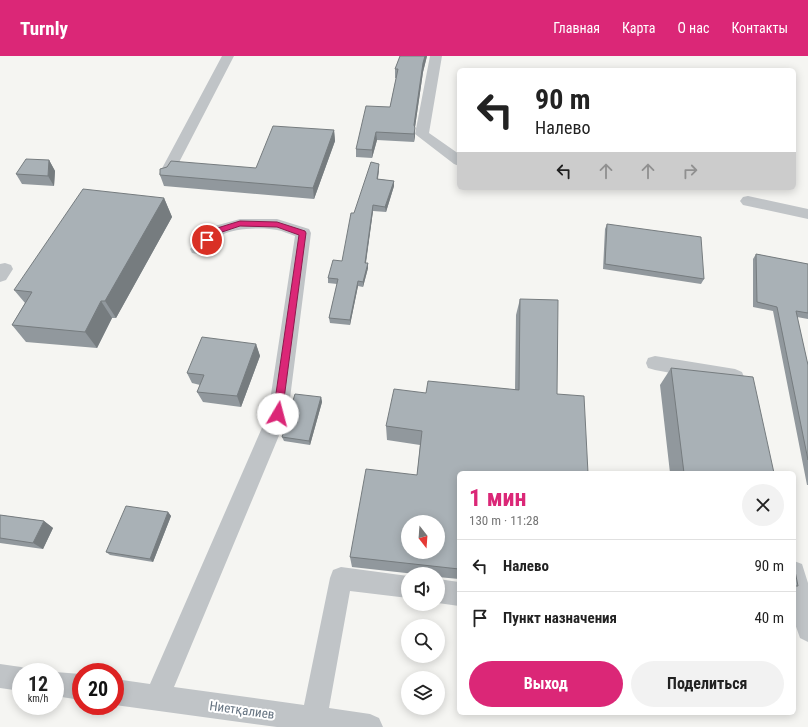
<!DOCTYPE html>
<html lang="ru">
<head>
<meta charset="utf-8">
<style>
  body { margin:0; font-family:"Roboto Condensed",sans-serif; background:#f2f2f2; color:#222; height:100vh; display:flex; flex-direction:column; font-size:15px; white-space:nowrap }
  * { box-sizing:border-box; margin:0 }
  p { font-size:13px; color:#767676 }
  .icon { flex:none; width:22px; height:22px; fill:none; stroke:currentColor; stroke-width:2; stroke-linecap:round; stroke-linejoin:round }
  .map { position:relative; flex:1; overflow:hidden }
  .side { position:absolute; left:457px; top:415px; width:339px; height:244px; display:flex; flex-direction:column; background:#fff; border-radius:6px; box-shadow:0 2px 10px #0003 }
  .side>* { flex:none }
  .guide { position:absolute; left:457px; top:12px; width:339px; height:122px; border-radius:6px; box-shadow:0 2px 10px #0003; background:#fff; color:#222; overflow:hidden }
  .needle { width:26px; rotate:163deg }
  .buttons { position:absolute; left:401px; top:459px; display:grid; gap:8px }
  .buttons a { display:grid; place-items:center; width:44px; height:44px; border-radius:50%; background:#fff; box-shadow:0 2px 10px #0003; font-size:20px }
  .speed { position:absolute; left:12px; top:607px; display:flex; gap:8px; font-size:20px; font-weight:700; text-align:center }
  .speed>* { display:grid; place-content:center; width:52px; height:52px; border-radius:50%; background:#fff; box-shadow:0 2px 10px #0003; line-height:1 }
  .speed small { font-size:10px; font-weight:400 }
  .speed .limit { border:6px solid #d22; background:#fff; color:#111 }
  .pin { position:absolute; display:grid; place-items:center; width:34px; height:34px; color:#fff; margin:-17px; border:2px solid #fff; border-radius:50%; box-shadow:0 1px 4px #0007 }
  .me { position:absolute; width:44px; margin:-22px; rotate:8deg; stroke-linejoin:round; filter:drop-shadow(0 0 3px #0008) }
  .turn { display:flex; align-items:center; gap:14px; height:84px; padding:0 12px; font-size:18px }
  .turn .icon { width:52px; height:52px; stroke-width:2.5 }
  .turn b { display:block; font-size:28px; line-height:34px }
  .lanes { display:flex; align-items:center; height:38px; padding:0 12px; background:#0003; justify-content:center; gap:20px; direction:ltr }
  .lanes .off { opacity:.35 }
  .round { display:grid; place-items:center; flex:none; width:42px; height:42px; border-radius:21px; background:#f2f2f2 }
  .overview { display:flex; align-items:center; justify-content:space-between; height:68px; padding:0 12px }
  h1 { font-size:24px; font-weight:700; line-height:30px; color:#db2777 }
  .cta { display:flex; gap:8px; margin-top:auto; padding:8px 12px }
  .cta a { flex:1; height:46px; border-radius:24px; background:#db2777; color:#fff; font-size:16px; font-weight:700; line-height:46px; text-align:center }
  .cta a+a { background:#f2f2f2; color:#222 }
  ul { padding:0; list-style:none }
  li { display:flex; align-items:center; gap:12px; height:52px; padding:0 12px; border-top:1px solid #e0e0e0 }
  li div { flex:1 }
  li b { display:block; font-size:15px }
  li em { font-style:normal }
  header { display:flex; align-items:center; gap:24px; box-sizing:border-box; height:56px; padding:0 20px; background:#db2777; color:#fff }
  header strong { font-size:19px }
  nav { display:flex; gap:22px; margin-inline-start:auto; font-size:14px }
  .map>svg:first-child { display:block }
  .lines { fill:none; stroke-linecap:round; stroke-linejoin:round }
  .minor { fill:#c0c4c7; fill-rule:evenodd }
  .wall { fill:#91989d }
  .shaded-wall { fill:#767c7f }
  .building { fill:#a9b1b6; stroke:#767c7f; fill-rule:evenodd }
  .route { fill:#db2777; stroke:#8e194d }
  .labels { text-anchor:middle; dominant-baseline:central; stroke-width:4; stroke-linejoin:round; paint-order:stroke }
  .near-street-label { font-size:13px; fill:#657381; stroke:#fff }
</style>
</head>
<body>
<header>
<strong>Turnly</strong>
<nav><a>Главная</a><a>Карта</a><a>О нас</a><a>Контакты</a></nav>
</header>
<div class="map">
<svg width="808" height="671" viewBox="0 0 808 671">
  <rect width="100%" height="100%" fill="#f5f5f2"/>
  <g class="lines">
    <path class="minor" d="M222 0H234L173 118 171 121 166 123 161 121 159 118Z
      M430 0H442L429 77 459 98V110L454 108 415 78Z
      M748 140 808 153V163L743 149 740 145 743 141Z
      M240 163H277L309 173 311 177 288 358 174 631 304 649 330 522 333 514 341 511 408 520V542L350 535 329 652 370 658 379 662 383 671H277L115 649V623L150 628 268 358 295 180C289 178 283 175 277 174 265 171 233 172 222 179 212 186 207 201 192 197L190 193 211 171Z
      M5 207 11 209 13 213 6 224 0 226V208Z
      M655 300 735 313 742 316 744 321 742 326 735 329 655 314 648 312 646 307 648 302Z
      M794 505 802 508 808 527V586L800 582 794 565Z
      M438 523 459 526V550L438 547Z
      M0 608 21 611 30 614 31 616H21V635L0 632Z
      M54 616H55L81 618V644L55 640Z"/>
  </g>
  <path class="wall" d="M400 0H427L423 16 415 71V80L414 86 377 84 372 102 356 101V93L390 51 396 22H395V13Z
    M334 74 335 85 314 143 164 130 160 119 256 112Z
    M49 104 55 115 54 130 22 128 16 118Z
    M379 113 378 123 394 125V130L386 156 373 155 366 207H368V212L363 231 358 230 350 269 330 267 329 262 337 228 328 227V222L342 205Z
    M164 142 172 161 116 262H112L97 292 26 286 12 269 25 247 14 234Z
    M607 168 704 223 701 228 603 213 605 173Z
    M756 198 808 208V263L797 261 808 309V429H807L773 255 753 251V203Z
    M520 243 557 338 459 417V523L438 521V518H415L352 511 350 501 417 419 420 389 387 384 386 370 426 337 515 334 516 259Z
    M256 288 260 300 241 351 203 346 197 336 200 329 192 327 187 317Z
    M671 312 774 417H670L660 329Z
    M321 341 322 346 310 389 284 385 282 381Z
    M168 456 171 460 153 506 110 499 106 496Z
    M0 459 44 465 53 472 43 493 0 487Z"/>
  <path class="shaded-wall" d="M425 0H427L423 16 414 78V69L423 7Z
    M415 72V80L414 86V78Z
    M334 74 335 85 314 143 313 132Z
    M376 76 377 84 372 102V94Z
    M49 104 55 115 54 130 48 120Z
    M379 108V113L377 128V123Z
    M394 125V130L386 156 385 151Z
    M164 142 172 161 116 262 105 245Z
    M373 149V155L365 212V207Z
    M368 207V212L363 231V226Z
    M358 225V230L350 269V264Z
    M101 245 112 262 97 292 85 276Z
    M256 288 260 300 241 351 237 340Z
    M321 341 322 346 310 389 309 385Z
    M168 456 171 460 153 506 150 503Z
    M44 465 53 472 43 493 33 487Z"/>
  <path class="building" d="M400 0H425L423 7 414 69 415 72 414 78 376 76 372 94 356 93 366 50 390 51 398 13H395Z
    M273 70 334 74 313 132 160 119V113L167 111 171 105 256 112Z
    M26 103 49 104 48 120 16 118Z
    M371 106 379 108 377 123 394 125 385 151 373 149 365 207H368L363 226 358 225 350 264 329 262 338 223 328 222 333 204 342 205 351 157H354Z
    M83 133 164 142 105 245H101L85 276 12 269 32 236 14 234Z
    M607 168 701 181 704 223 605 208Z
    M756 198 808 208V257L796 255 808 309V404L777 251 757 246Z
    M520 243 558 244 557 338 584 340 588 417H459V513L350 501 366 413 417 419 422 375 386 370 394 333 426 337 428 325 519 334ZM408 466H438V496H408Z
    M202 281 256 288 237 340 197 336 204 319 187 317Z
    M671 312 753 321 774 417H684Z
    M295 338 321 341 309 385 282 381Z
    M126 450 168 456 150 503 106 496Z
    M0 459 44 465 33 487 0 482Z
    M794 510 798 530H794Z"/>
  <path class="route" d="M240 165 277 166 305 175 306 177 282 358 281 361H275L273 358 299 179 277 171 240 170 219 177 210 186H205L204 184 214 173Z"/>
  <g class="labels">
    <g class="near-street-label">
      <text transform="translate(242 654) rotate(8)">Ниетқалиев</text>
    </g>
  </g>
</svg>
<div class="buttons">
<a><svg class="needle" viewBox="-14 -14 28 28"><path d="M0-13l5 13h-10z" fill="#e53935"/><path d="M0 13l5-13h-10z" fill="#767676"/></svg></a>
<a><svg class="icon" aria-label="sound" viewBox="0 0 24 24"><path d="M4 9h4l5-4v14l-5-4H4zM17 9q2 3 0 6"/></svg></a>
<a><svg class="icon" aria-label="search" viewBox="0 0 24 24"><circle cx="10" cy="10" r="6"/><path d="M15 15l6 6"/></svg></a>
<a><svg class="icon" aria-label="layers" viewBox="0 0 24 24"><path d="M12 4l9 5-9 5-9-5zM3 14l9 5 9-5"/></svg></a>
</div>
<div class="speed"><div>12<small>km/h</small></div><div class="limit">20</div></div>
<div class="pin" style="left:207px;top:184px;background:#d93025"><svg class="icon" aria-label="arrive" viewBox="0 0 24 24"><path d="M6 21V4h12l-3 4 3 4H6"/></svg></div>
<svg class="me" style="left:278px;top:358px" viewBox="-20 -20 40 40"><circle r="19" fill="#fff"/><path d="M0-13L10 11 0 6-10 11z" fill="#db2777"/></svg>
<div class="guide">
<div class="turn"><svg class="icon" aria-label="left" viewBox="0 0 24 24"><path d="M17 20v-9H6M10 6l-5 5 5 5"/></svg><div><b>90 m</b>Налево</div></div>
<div class="lanes"><svg class="icon" aria-label="left" viewBox="0 0 24 24"><path d="M17 20v-9H6M10 6l-5 5 5 5"/></svg><svg class="icon off" aria-label="ahead" viewBox="0 0 24 24"><path d="M12 20V5M6 11l6-6 6 6"/></svg><svg class="icon off" aria-label="ahead" viewBox="0 0 24 24"><path d="M12 20V5M6 11l6-6 6 6"/></svg><svg class="icon off" aria-label="right" viewBox="0 0 24 24"><path d="M7 20v-9h11M14 6l5 5-5 5"/></svg></div>
</div>
<section class="side">
<div class="overview"><div><h1>1 мин</h1><p>130 m · 11:28</p></div><a class="round"><svg class="icon" aria-label="close" viewBox="0 0 24 24"><path d="M6 6l12 12M18 6L6 18"/></svg></a></div>
<ul>
<li><svg class="icon" aria-label="left" viewBox="0 0 24 24"><path d="M17 20v-9H6M10 6l-5 5 5 5"/></svg><div><b>Налево</b></div><em>90 m</em></li>
<li><svg class="icon" aria-label="arrive" viewBox="0 0 24 24"><path d="M6 21V4h12l-3 4 3 4H6"/></svg><div><b>Пункт назначения</b></div><em>40 m</em></li>
</ul>
<div class="cta"><a>Выход</a><a>Поделиться</a></div>
</section>
</div>
</body>
</html>
